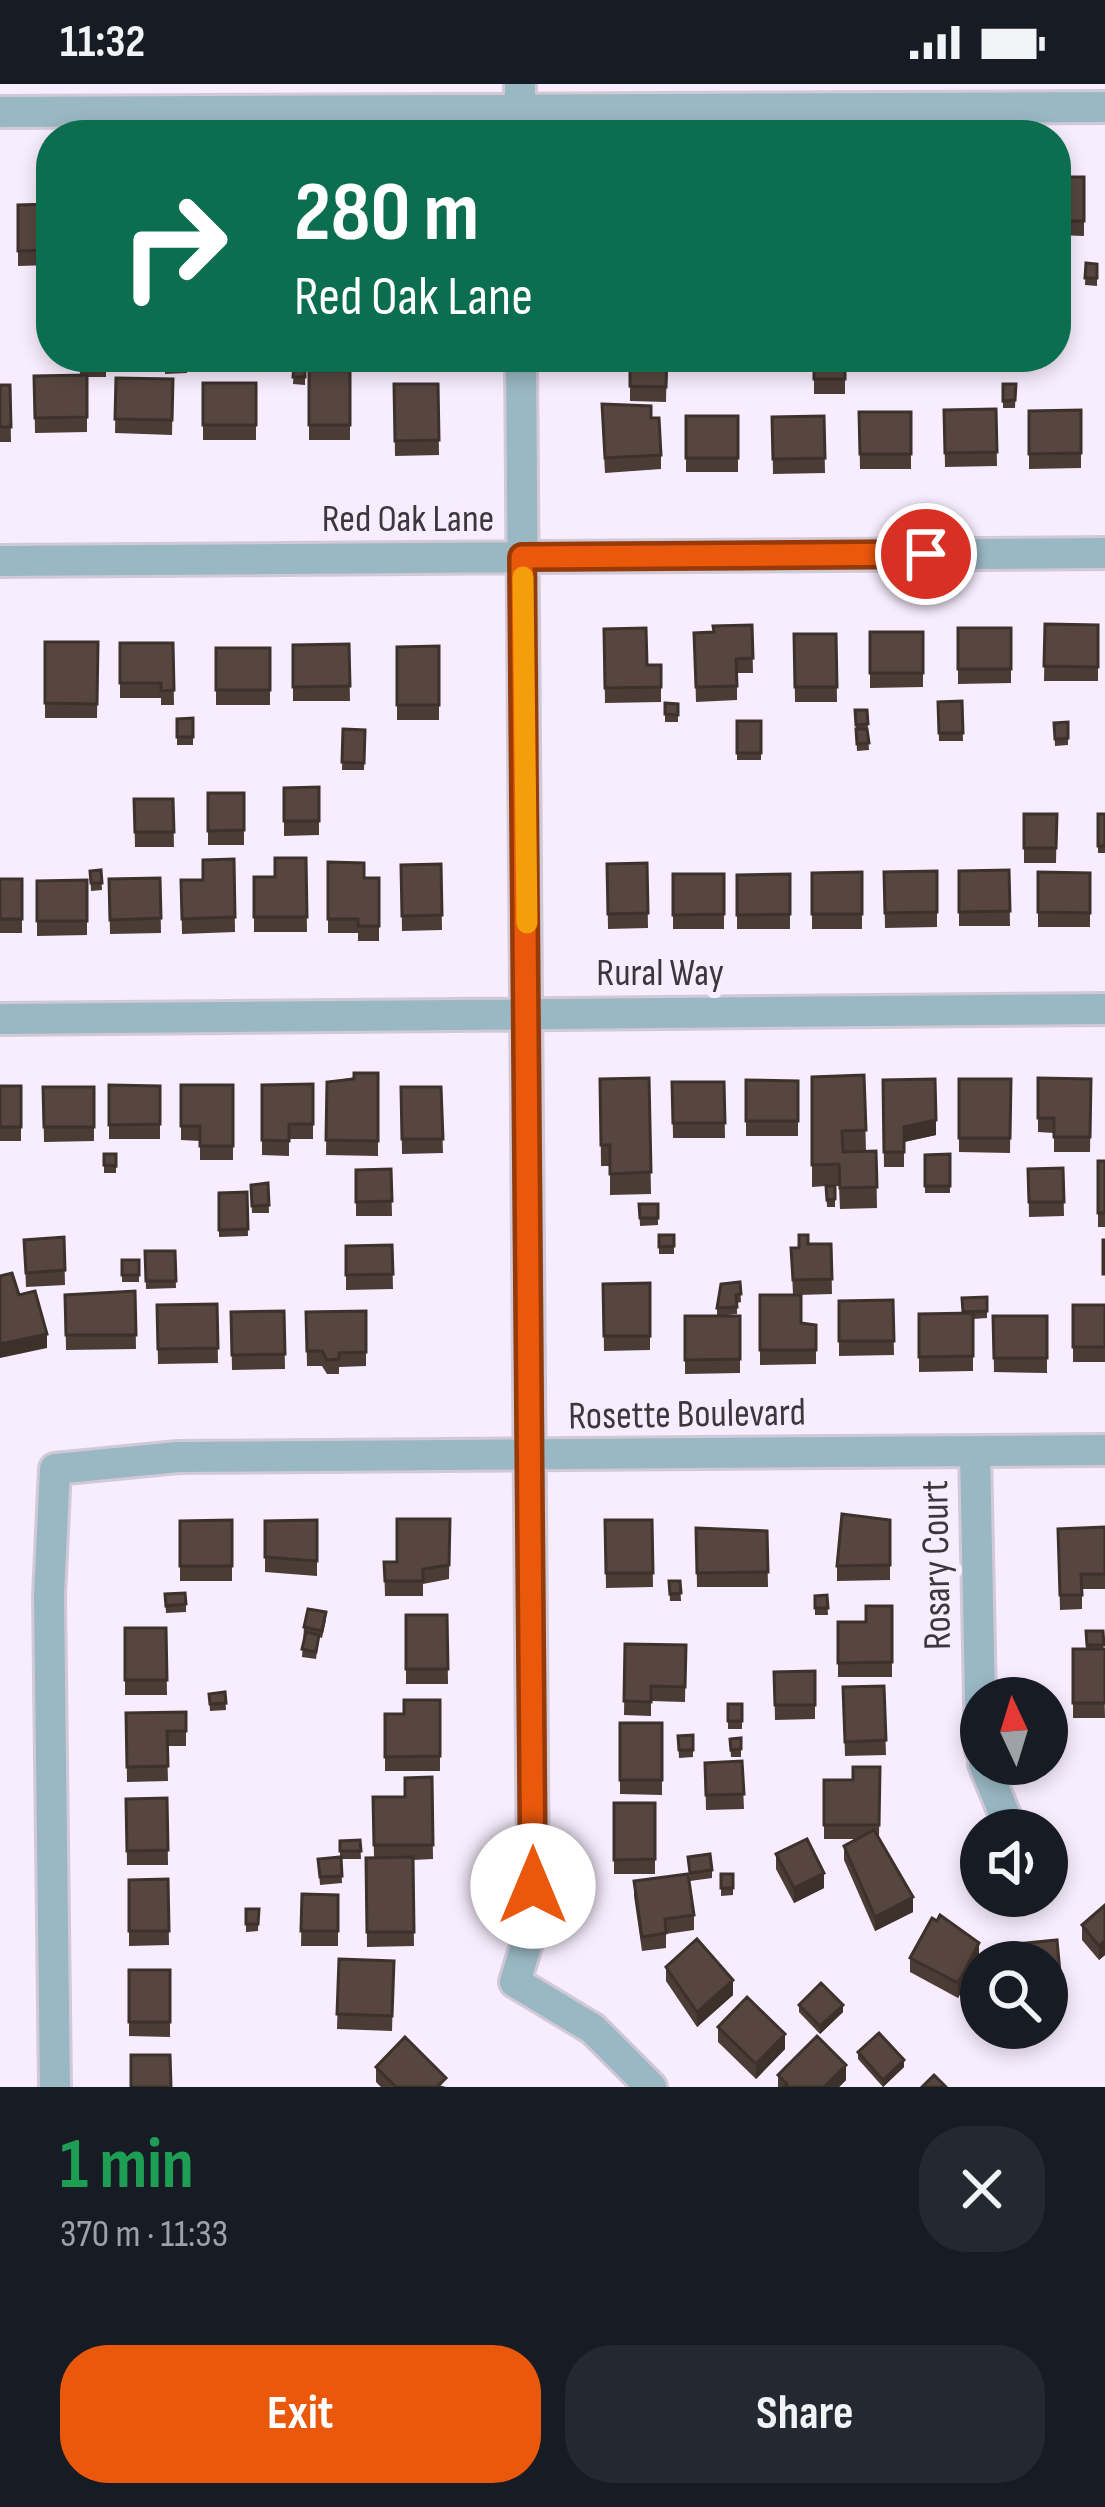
<!DOCTYPE html>
<html lang="en">
<head>
<meta charset="utf-8">
<style>
  body { margin:0; font-family:"Sofia Sans Condensed",sans-serif; background:#242831; color:#f1f3f6; height:100vh; display:flex; flex-direction:column; font-size:45px; white-space:nowrap }
  * { box-sizing:border-box; margin:0 }
  p { font-size:39px; color:#9ea1a6 }
  .icon { flex:none; width:66px; height:66px; fill:none; stroke:currentColor; stroke-width:2; stroke-linecap:round; stroke-linejoin:round }
  .map { position:relative; height:2003px; overflow:hidden }
  .details { display:flex; flex-direction:column; background:#171b24; flex:1 }
  .details>* { flex:none }
  .banner { position:absolute; left:36px; top:36px; width:1035px; height:252px; border-radius:48px; box-shadow:0 6px 18px #0003; background:#0b6e4f; color:#fff; overflow:hidden }
  .needle { width:78px; rotate:356deg }
  .fabs { position:absolute; left:960px; top:1593px; display:grid; gap:24px }
  .fabs a { display:grid; place-items:center; width:108px; height:108px; border-radius:50%; background:#171b24; box-shadow:0 6px 18px #0003; font-size:60px }
  .pin { position:absolute; display:grid; place-items:center; width:102px; height:102px; color:#fff; margin:-51px; border:6px solid #fff; border-radius:50%; box-shadow:0 3px 12px #0007 }
  .me { position:absolute; width:132px; margin:-66px; rotate:0deg; stroke-linejoin:round; filter:drop-shadow(0 0 9px #0008) }
  .turn { display:flex; align-items:center; gap:42px; height:252px; padding:0 60px; font-size:54px }
  .turn .icon { width:156px; height:156px; stroke-width:2.5 }
  .turn b { display:block; font-size:84px; line-height:102px }
  .round { display:grid; place-items:center; flex:none; width:126px; height:126px; border-radius:48px; background:#242831 }
  .summary { display:flex; align-items:center; justify-content:space-between; height:204px; padding:0 60px }
  h1 { font-size:72px; font-weight:700; line-height:90px; color:#1e9e55 }
  .action { display:flex; gap:24px; margin-top:auto; padding:24px 60px }
  .action a { flex:1; height:138px; border-radius:48px; background:#ea580c; color:#fff; font-size:48px; font-weight:700; line-height:138px; text-align:center }
  .action a+a { background:#242831; color:#f1f3f6 }
  .status { display:flex; justify-content:space-between; align-items:center; height:84px; padding:0 60px; background:#171b24; direction:ltr }
  .status svg { height:33px; fill:currentColor }
  .map>svg:first-child { display:block }
  .lines { fill:none; stroke-linecap:round; stroke-linejoin:round }
  .minor-casing { stroke:#d2c9d7; stroke-width:36 }
  .minor { stroke:#9ab8c4; stroke-width:30 }
  .wall { fill:#4b3c36 }
  .shaded-wall { fill:#3d312c }
  .building { fill:#57463f; stroke:#3d312c; stroke-width:3 }
  .route-casing { stroke:#983908; stroke-width:30 }
  .route { stroke:#ea580c; stroke-width:21 }
  .slow { stroke:#f59e0b; stroke-width:21 }
  .labels { text-anchor:middle; dominant-baseline:central; stroke-width:12; stroke-linejoin:round; paint-order:stroke }
  .street-label { font-size:39px; fill:#3b373d; stroke:#f8edfe }
</style>
</head>
<body>
<div class="status"><b>11:32</b><svg viewBox="0 0 49 12"><path d="M0 12V9h3v3zM5 12V6h3v6zM10 12V3h3v9zM15 12V0h3v12zM26 1h20v11H26zM47 4h2v5h-2z"/></svg></div>
<div class="map">
<svg width="1105" height="2003" viewBox="0 0 1105 2003">
  <rect width="100%" height="100%" fill="#f8edfe"/>
  <g class="lines">
    <g class="minor-casing">
      <path id="minor" d="M520 0V51
        M0 28 1105 23
        M521 273 533 1802 531 1845 515 1898 593 1945 651 2003
        M0 477 1105 469
        M0 935 1105 925
        M975 1367 981 1666
        M984 1680 1011 1746
        M55 2003 49 1511 55 1385 178 1373 1105 1366"/>
    </g>
    <use href="#minor" class="minor"/>
  </g>
  <path class="wall" d="M1056 93H1084V152L1056 151Z
    M51 120V181L18 182V121Z
    M1086 179 1097 180V202L1085 201Z
    M80 273H106V293H87V348L35 349 34 292 80 291Z
    M165 273H187V289L165 290Z
    M251 273H276V283L251 284Z
    M630 273H667L666 318 630 317Z
    M814 273H845V310H814Z
    M294 281H305V301L293 300Z
    M309 287H350V356H309Z
    M116 294 173 295 172 351 115 349Z
    M203 299H256V356H203Z
    M394 300H438L439 371 395 372Z
    M1003 300H1016L1015 324H1003Z
    M0 301H10L11 358H0Z
    M996 325 997 382 945 383 944 326Z
    M1081 326V384L1029 385V327Z
    M859 328H911V385H860Z
    M686 332H738V388H686Z
    M824 332 825 389 773 390 772 333Z
    M602 335 661 371V385L605 389Z
    M1045 540 1098 541V597H1044Z
    M752 541 753 589H737V616L696 618 694 549 714 548Z
    M958 544H1011V599L958 600Z
    M604 545 647 581H661V618L605 619Z
    M870 548H923V603L870 604Z
    M794 550H836L837 618H795Z
    M45 558H98L97 634H45Z
    M120 559H173L174 621H161V614H120Z
    M349 560 350 617H293V561Z
    M439 562V636H397V563Z
    M216 564H270V621H216Z
    M962 617 963 657H939L938 618Z
    M665 619 678 620V638H665Z
    M855 626H867L869 666 857 667Z
    M193 634V661H177V635Z
    M737 637H761V676H737Z
    M1068 638V661L1055 662 1054 639Z
    M343 645 365 646 364 686H342Z
    M319 703V751L284 752V704Z
    M208 709H244V761H208Z
    M134 715H173L174 763H135Z
    M1024 730H1057L1056 779H1024Z
    M1098 730H1105V769H1098Z
    M306 774 307 848H254V793H275Z
    M234 775 235 848 182 850 181 796H203Z
    M328 778 364 794H379V857H358V849H328Z
    M647 779 648 844 608 845 607 780Z
    M441 780 442 846 402 847 401 781Z
    M101 786 102 806 91 807 90 787Z
    M1009 786 1010 842H959V787Z
    M937 787V843L885 844 884 788Z
    M862 788V845H812V789Z
    M1038 788 1090 789V843H1038Z
    M673 790H724V845H673Z
    M790 790V845H737V791Z
    M160 794 161 849 110 850 109 795Z
    M0 795H22V849H0Z
    M87 796V851L37 852V797Z
    M378 989V1072L326 1071 327 998Z
    M864 991 866 1067H876L877 1124 840 1125 839 1102H835V1123H827L826 1102 812 1103V993Z
    M649 994 651 1110 610 1111V1082H601L600 995Z
    M1038 994 1091 995 1090 1068H1054V1049L1038 1048Z
    M959 995H1011L1010 1069 959 1068Z
    M746 996 798 997V1052H746Z
    M883 996 936 1051 904 1058V1083H884Z
    M672 998H724L725 1054H673Z
    M313 1000V1055H289V1072L262 1071V1001Z
    M109 1001 160 1002V1055H109Z
    M181 1001H233V1076H200V1057L181 1056Z
    M0 1002H21V1057H0Z
    M43 1003H94V1057L44 1058Z
    M401 1003H441L443 1069 402 1070Z
    M104 1070H116V1089H104Z
    M950 1070V1109H925V1071Z
    M1098 1077H1105V1143H1098Z
    M1063 1084 1064 1132 1029 1133 1028 1085Z
    M391 1085 392 1132H356V1086Z
    M268 1099 269 1129H252L251 1101Z
    M247 1108 248 1152 219 1153V1109Z
    M639 1120H658V1141L640 1142Z
    M659 1151H674V1170H659Z
    M64 1153 65 1201 26 1203 24 1156Z
    M808 1160H831L832 1210 798 1211 801 1239 816 1241V1280L760 1281V1211H793L791 1164H799Z
    M392 1161 393 1205 346 1206V1162Z
    M145 1167H175L176 1204 146 1205Z
    M122 1176H139V1198H122Z
    M740 1198 741 1218 737 1219V1230L717 1232V1224Z
    M650 1199V1266L604 1267 603 1200Z
    M135 1207 136 1265 66 1266 65 1211Z
    M987 1213V1234L973 1235V1287L919 1288V1230L963 1229Z
    M893 1216 894 1271 839 1272V1217Z
    M217 1220 218 1279 158 1280 157 1221Z
    M1073 1221H1105V1278H1073Z
    M284 1227 285 1285 232 1286 231 1228Z
    M366 1227V1282L339 1283V1290H327L322 1282H307L306 1228Z
    M685 1232H740V1289L685 1290Z
    M993 1232H1047V1289L994 1288Z
    M450 1435 449 1495 423 1500V1512H385L384 1478H397Z
    M232 1436V1497H180V1437Z
    M317 1436V1492L265 1488V1437Z
    M605 1436H652L653 1503 606 1504Z
    M890 1436V1496L837 1497V1482Z
    M1105 1443V1505H1082V1525L1060 1526 1058 1445Z
    M696 1444 767 1447 768 1503H697Z
    M669 1497H680L681 1517H670Z
    M165 1510 186 1520V1528L166 1529Z
    M827 1511 828 1531H815V1512Z
    M892 1522V1593H838V1538H866Z
    M406 1531H447L448 1600H406Z
    M326 1536 322 1554 319 1553 316 1575 302 1573 304 1543Z
    M125 1544H166L167 1611H125Z
    M1086 1547H1103L1105 1634H1073V1565H1086Z
    M625 1560 686 1561 685 1618 651 1617V1632L624 1631Z
    M815 1587V1635L775 1636 774 1588Z
    M884 1602 886 1671 845 1672 843 1603Z
    M225 1608 226 1626 210 1627 209 1610Z
    M440 1616V1687H385V1630H404Z
    M728 1620H742V1645H728Z
    M186 1628V1662H167L168 1697 127 1698 126 1629Z
    M620 1639H662V1711L620 1710Z
    M693 1651V1673L679 1674 678 1652Z
    M741 1654V1673H731L730 1655Z
    M742 1677 744 1725 706 1726 705 1679Z
    M880 1683 879 1755 913 1828 875 1847 844 1776V1762L856 1755H824V1696H853Z
    M432 1693 433 1775 413 1776 414 1862 367 1863 366 1774H374L373 1713H405Z
    M167 1714 168 1781H127L126 1715Z
    M614 1719H655V1790H614Z
    M360 1756 361 1775H341L342 1799 320 1801 318 1775 340 1773V1757Z
    M776 1770 824 1804 794 1819 776 1785Z
    M688 1773 712 1786V1794L690 1797Z
    M721 1790H733V1811L721 1812Z
    M168 1795 169 1861 129 1862V1796Z
    M634 1797 694 1831V1846L666 1850V1864L642 1867 634 1812Z
    M302 1810 338 1811V1862H301Z
    M1105 1821V1871L1099 1876 1082 1856V1841Z
    M246 1825H259L258 1847 246 1848Z
    M1057 1856 1062 1926H1052L1050 1913H1047V1878H1005V1861Z
    M910 1874H979L958 1914 910 1888Z
    M339 1875 394 1877 392 1947 337 1945Z
    M666 1883 733 1911 697 1943 666 1897Z
    M129 1886H170V1953L129 1952Z
    M799 1921 843 1928 820 1950 799 1928Z
    M718 1943 785 1965 756 1995 718 1958Z
    M858 1968 904 1983 883 2003 858 1975Z
    M376 1983 446 2003H381L376 1998Z
    M778 1991 846 1996 839 2003H778Z"/>
  <path class="shaded-wall" d="M936 1036V1051L904 1058V1043Z
    M47 1250V1264L0 1274V1260Z
    M824 1789V1804L794 1819V1804Z
    M913 1813V1828L875 1847V1833Z
    M1105 1857V1871L1099 1876V1862Z
    M979 1859V1874L958 1914V1899Z
    M733 1896V1911L697 1943V1928Z
    M843 1921V1928L820 1950V1942Z
    M785 1950V1965L756 1995V1980Z
    M904 1976V1983L883 2003V1996Z
    M846 1981V1996L839 2003H824Z"/>
  <path class="building" d="M1056 93H1084V137H1056Z
    M51 120V166L18 167V121Z
    M1086 179 1097 180V194H1085Z
    M80 273H106V286H80Z
    M165 273H187V282H165Z
    M251 273H276V276L251 277Z
    M630 273H667L666 303 630 302Z
    M814 273H845V295H814Z
    M294 281H305V293H293Z
    M309 287H350V341H309Z
    M87 291V333L35 334 34 292Z
    M116 294 173 295 172 336 115 335Z
    M203 299H256V341H203Z
    M394 300H438L439 356 395 357Z
    M1003 300H1016L1015 316 1003 317Z
    M0 301H10L11 343H0Z
    M602 320 651 322V334H659L661 371 605 374Z
    M996 325 997 368 945 369 944 326Z
    M1081 326V369L1029 370V327Z
    M859 328H911V370H860Z
    M686 332H738V374H686Z
    M824 332 825 374 773 375 772 333Z
    M1045 540 1098 541V583L1044 582Z
    M752 541 753 574 736 575 737 602 696 603 694 549 714 548 713 542Z
    M646 544 647 581H661V603L605 604 604 545Z
    M958 544H1011V585H958Z
    M870 548H923V589H870Z
    M794 550H836L837 603H795Z
    M45 558H98L97 620 45 619Z
    M120 559H173L174 606 161 607V599H120Z
    M349 560 350 602 293 603V561Z
    M439 562V621H397V563Z
    M216 564H270V606H216Z
    M962 617 963 649H939L938 618Z
    M665 619 678 620V631L665 630Z
    M855 626H867L868 640 856 641Z
    M193 634V653H177V635Z
    M737 637H761V669H737Z
    M1068 638V654L1055 655 1054 639Z
    M343 645 365 646 364 679 342 678Z
    M856 645H867L869 659 857 660Z
    M319 703V737H284V704Z
    M208 709H244V746L208 747Z
    M134 715H173L174 748H135Z
    M1024 730H1057L1056 764H1024Z
    M1098 730H1105V762H1098Z
    M275 774H306L307 833H254V793H275Z
    M234 775 235 833 182 835 181 796H203V776Z
    M328 778 364 779V794H379V842H358V835H328Z
    M647 779 648 829 608 830 607 780Z
    M441 780 442 831 402 832 401 781Z
    M101 786 102 799H91L90 787Z
    M1009 786 1010 827 959 828V787Z
    M937 787V828L885 829 884 788Z
    M862 788V830H812V789Z
    M1038 788 1090 789V829L1038 828Z
    M673 790H724V830L673 831Z
    M790 790V830L737 831V791Z
    M160 794 161 834 110 836 109 795Z
    M0 795H22V835H0Z
    M87 796V837H37V797Z
    M354 989H378V1057L326 1056 327 998 354 995Z
    M864 991 866 1046 842 1047 843 1068 876 1067 877 1103 840 1104 839 1080 812 1081V993Z
    M649 994 651 1088 610 1090V1061H601L600 995Z
    M1038 994 1091 995 1090 1053H1054V1034H1038Z
    M935 995 936 1036 904 1043V1068H884L883 996Z
    M959 995H1011L1010 1054H959Z
    M746 996 798 997V1037H746Z
    M672 998H724L725 1039H673Z
    M313 1000V1040H289V1057L262 1056V1001Z
    M109 1001 160 1002V1040L109 1041Z
    M181 1001H233V1062H200V1042H181Z
    M0 1002H21V1043H0Z
    M43 1003H94V1043H44Z
    M401 1003H441L443 1055H402Z
    M104 1070H116V1082L104 1081Z
    M950 1070V1102H925V1071Z
    M1098 1077H1105V1129H1098Z
    M1063 1084 1064 1118H1029L1028 1085Z
    M391 1085 392 1117 356 1118V1086Z
    M268 1099 269 1121 252 1122 251 1101Z
    M826 1102H835V1115L827 1116Z
    M247 1108 248 1145 219 1146V1109Z
    M639 1120H658V1134H640Z
    M659 1151H674V1162L659 1163Z
    M799 1151H808V1160H831L832 1195 793 1196 791 1164H799Z
    M64 1153 65 1186 26 1189 24 1156Z
    M1103 1156H1105V1190H1103Z
    M392 1161 393 1190 346 1191V1162Z
    M145 1167H175L176 1197H146Z
    M122 1176H139V1191H122Z
    M12 1189 19 1211 35 1207 47 1250 0 1260V1192Z
    M740 1198 741 1210 736 1211 737 1223 717 1224 721 1200Z
    M650 1199V1252H604L603 1200Z
    M135 1207 136 1251H66L65 1211Z
    M760 1211H801V1239L816 1241V1266H760Z
    M987 1213V1227L963 1228 962 1214Z
    M893 1216 894 1257H839V1217Z
    M217 1220 218 1264 158 1265 157 1221Z
    M1073 1221H1105V1263H1073Z
    M284 1227 285 1270 232 1271 231 1228Z
    M366 1227V1268L339 1269V1275L327 1276 322 1267H307L306 1228Z
    M973 1229V1272L919 1273V1230Z
    M685 1232H740V1275L685 1276Z
    M993 1232H1047V1274H994Z
    M842 1430 890 1436V1481L837 1482Z
    M397 1435H450L449 1481 423 1485V1497H385L384 1478H397Z
    M232 1436V1482H180V1437Z
    M317 1436V1477L265 1473V1437Z
    M605 1436H652L653 1489H606Z
    M1105 1443V1490H1081L1082 1511H1060L1058 1445Z
    M696 1444 767 1447 768 1488 697 1489Z
    M669 1497H680L681 1509 670 1510Z
    M185 1509 186 1520 166 1522 165 1510Z
    M827 1511 828 1524H815V1512Z
    M866 1522H892V1578L838 1579V1538H866Z
    M308 1525 326 1528 322 1547 304 1543Z
    M406 1531H447L448 1585H406Z
    M125 1544H166L167 1596H125Z
    M1086 1547H1103L1104 1561H1087Z
    M306 1548 319 1551 316 1568 302 1565Z
    M625 1560 686 1561 685 1603 651 1602V1618L624 1617Z
    M1073 1565H1105V1619H1073Z
    M815 1587V1621H775L774 1588Z
    M884 1602 886 1656 845 1658 843 1603Z
    M225 1608 226 1619 210 1620 209 1610Z
    M404 1616H440V1672L385 1673V1630H404Z
    M728 1620H742V1637H728Z
    M186 1628V1647H167L168 1682 127 1683 126 1629Z
    M620 1639H662V1696H620Z
    M693 1651V1666H679L678 1652Z
    M741 1654V1665L731 1666 730 1655Z
    M742 1677 744 1710 706 1711 705 1679Z
    M853 1683H880L879 1741H824V1696H853Z
    M432 1693 433 1761H374L373 1713H405V1694Z
    M167 1714 168 1766 127 1767 126 1715Z
    M614 1719H655V1775L614 1776Z
    M874 1746 913 1813 875 1833 844 1762Z
    M807 1755 824 1789 794 1804 776 1770Z
    M360 1756 361 1767H340V1757Z
    M710 1770 712 1786 690 1789 688 1773Z
    M341 1773 342 1792 320 1793 318 1775Z
    M413 1773 414 1848H367L366 1774Z
    M688 1790 694 1831 665 1835 666 1849 642 1853 634 1797Z
    M721 1790H733V1804H721Z
    M168 1795 169 1847H129V1796Z
    M302 1810 338 1811V1847H301Z
    M1105 1821V1857L1099 1862 1082 1841Z
    M246 1825H259L258 1840H246Z
    M940 1831 979 1859 958 1899 910 1874 932 1834 937 1837Z
    M697 1855 733 1896 697 1928 666 1883Z
    M1057 1856 1062 1911 1052 1912 1050 1898 1047 1899V1878H1007L1005 1861Z
    M339 1875 394 1877 392 1932 337 1930Z
    M129 1886H170V1938H129Z
    M821 1899 843 1921 820 1942 799 1921Z
    M747 1913 785 1950 756 1980 718 1943Z
    M879 1949 904 1976 883 1996 858 1968Z
    M817 1952 846 1981 824 2003H784L787 2000 778 1991Z
    M405 1953 446 1994 437 2003H396L376 1983Z
    M131 1971H170L171 2003H131Z
    M934 1991 946 2003H922Z"/>
  <g class="lines">
    <g class="route-casing">
      <path id="route" d="M533 1802 522 473 926 470"/>
    </g>
    <use href="#route" class="route"/>
    <path class="slow" d="M523 493 527 839"/>
  </g>
  <g class="labels">
    <g class="street-label">
      <text x="408" y="435">Red Oak Lane</text>
      <text x="660" y="889">Rural Way</text>
      <text transform="translate(687 1331) rotate(-1)">Rosette Boulevard</text>
      <text transform="translate(937 1481) rotate(-91)">Rosary Court</text>
    </g>
  </g>
</svg>
<div class="fabs">
<a><svg class="needle" viewBox="-14 -14 28 28"><path d="M0-13l5 13h-10z" fill="#e53935"/><path d="M0 13l5-13h-10z" fill="#9ea1a6"/></svg></a>
<a><svg class="icon" aria-label="sound" viewBox="0 0 24 24"><path d="M4 9h4l5-4v14l-5-4H4zM17 9q2 3 0 6"/></svg></a>
<a><svg class="icon" aria-label="search" viewBox="0 0 24 24"><circle cx="10" cy="10" r="6"/><path d="M15 15l6 6"/></svg></a>
</div>
<div class="pin" style="left:926px;top:470px;background:#d93025"><svg class="icon" aria-label="arrive" viewBox="0 0 24 24"><path d="M6 21V4h12l-3 4 3 4H6"/></svg></div>
<svg class="me" style="left:533px;top:1802px" viewBox="-20 -20 40 40"><circle r="19" fill="#fff"/><path d="M0-13L10 11 0 6-10 11z" fill="#ea580c"/></svg>
<div class="banner">
<div class="turn"><svg class="icon" aria-label="right" viewBox="0 0 24 24"><path d="M7 20v-9h11M14 6l5 5-5 5"/></svg><div><b>280 m</b>Red Oak Lane</div></div>
</div>
</div>
<section class="details">
<div class="summary"><div><h1>1 min</h1><p>370 m · 11:33</p></div><a class="round"><svg class="icon" aria-label="close" viewBox="0 0 24 24"><path d="M6 6l12 12M18 6L6 18"/></svg></a></div>
<div class="action"><a>Exit</a><a>Share</a></div>
</section>
</body>
</html>
